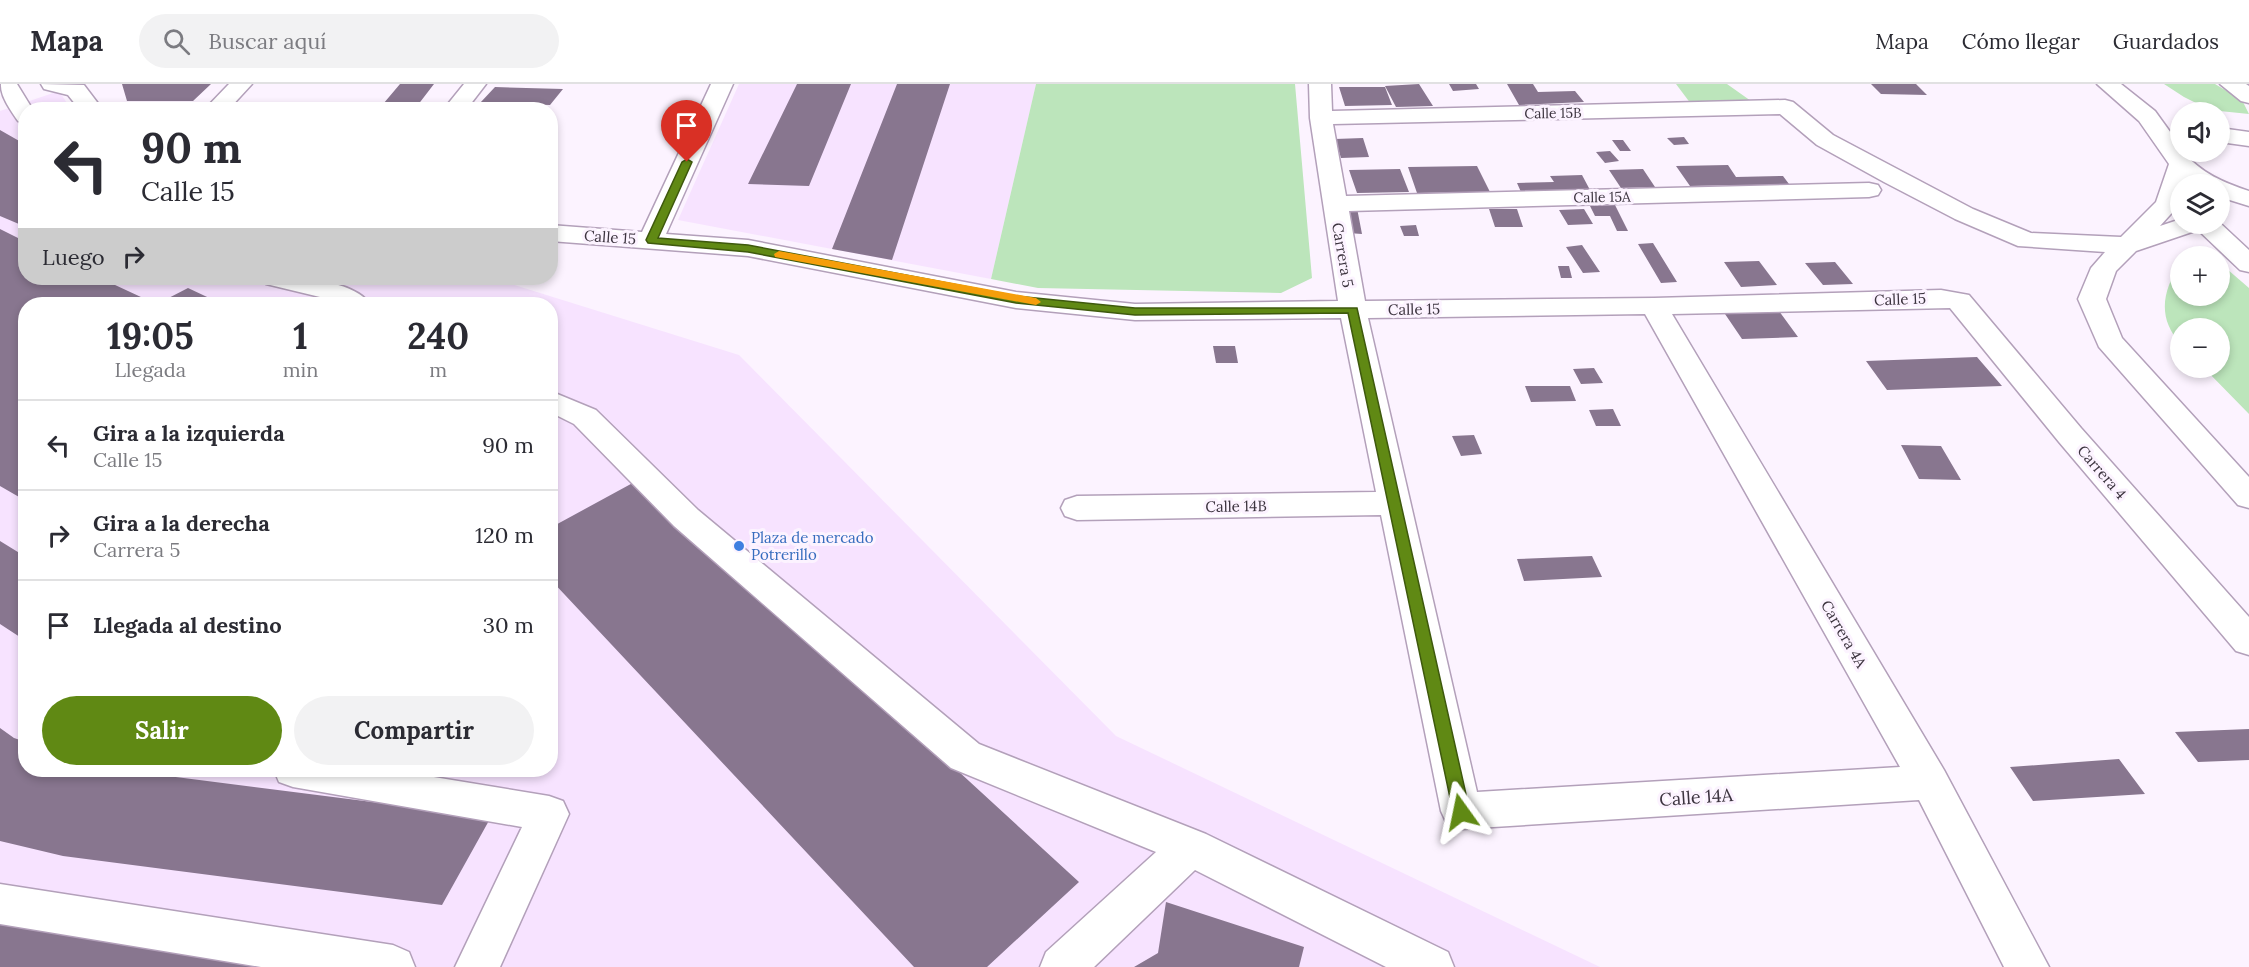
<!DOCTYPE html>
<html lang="es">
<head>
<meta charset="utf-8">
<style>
  body { margin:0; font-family:Lora,serif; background:#f2f2f3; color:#2b2b33; height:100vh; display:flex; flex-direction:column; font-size:22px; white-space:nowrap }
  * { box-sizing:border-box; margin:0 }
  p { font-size:20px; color:#7c7c81 }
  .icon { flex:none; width:33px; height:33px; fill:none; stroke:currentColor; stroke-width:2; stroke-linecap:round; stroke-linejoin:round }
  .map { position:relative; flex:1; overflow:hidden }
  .panel { position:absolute; left:18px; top:213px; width:540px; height:480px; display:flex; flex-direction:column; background:#fff; border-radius:24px; box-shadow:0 3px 9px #0003 }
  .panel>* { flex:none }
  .hud { position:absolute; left:18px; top:18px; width:540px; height:183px; border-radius:24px; box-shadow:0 3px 9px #0003; background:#fff; color:#2b2b33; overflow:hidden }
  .controls { position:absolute; left:2170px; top:18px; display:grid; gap:12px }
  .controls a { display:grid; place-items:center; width:60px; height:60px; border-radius:50%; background:#fff; box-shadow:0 3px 9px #0003; font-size:30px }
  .pin { position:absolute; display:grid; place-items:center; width:51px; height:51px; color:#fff; margin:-62px -26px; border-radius:50% 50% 50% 0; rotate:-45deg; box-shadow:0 0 6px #0007 }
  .pin .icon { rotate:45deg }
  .me { position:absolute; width:66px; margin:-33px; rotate:348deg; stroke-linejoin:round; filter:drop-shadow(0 0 4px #0008) }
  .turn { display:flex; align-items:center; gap:21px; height:126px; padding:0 24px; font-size:27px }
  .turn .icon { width:78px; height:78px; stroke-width:2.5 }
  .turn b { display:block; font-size:42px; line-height:51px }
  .then { display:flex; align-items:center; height:57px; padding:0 24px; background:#0003; gap:12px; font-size:22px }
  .eta { display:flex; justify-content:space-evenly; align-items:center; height:102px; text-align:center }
  .eta b { font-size:36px; font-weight:700; line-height:42px }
  .button { display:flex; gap:12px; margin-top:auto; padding:12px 24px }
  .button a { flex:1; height:69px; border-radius:36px; background:#608914; color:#fff; font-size:24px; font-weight:700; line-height:69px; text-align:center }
  .button a+a { background:#f2f2f3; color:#2b2b33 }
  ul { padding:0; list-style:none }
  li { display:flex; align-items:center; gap:18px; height:90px; padding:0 24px; border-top:2px solid #e1e1e2 }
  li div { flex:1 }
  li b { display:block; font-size:22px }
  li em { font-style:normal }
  header { display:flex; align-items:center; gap:36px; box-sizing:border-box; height:84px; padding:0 30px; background:#fff; border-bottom:2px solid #e1e1e2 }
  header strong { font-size:28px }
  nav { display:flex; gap:33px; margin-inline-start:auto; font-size:21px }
  .search { width:420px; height:54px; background:#f2f2f3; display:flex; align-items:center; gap:15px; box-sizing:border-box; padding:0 21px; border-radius:33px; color:#7c7c81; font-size:22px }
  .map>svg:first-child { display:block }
  .built { fill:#f7e3ff; fill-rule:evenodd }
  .green { fill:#bce5bb }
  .building { fill:#88768f }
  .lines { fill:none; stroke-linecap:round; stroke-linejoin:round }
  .minor-casing { stroke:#b3a0ba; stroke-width:3 }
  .minor { fill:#fff; fill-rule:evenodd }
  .route { fill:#608914; stroke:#3e590d; stroke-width:1.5 }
  .slow { fill:#f59e0b }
  .shop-dot { fill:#3f7fe0; stroke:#fcf3ff; stroke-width:2 }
  .labels { text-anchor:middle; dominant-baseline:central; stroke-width:6; stroke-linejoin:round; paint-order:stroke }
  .far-street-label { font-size:14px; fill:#3c343f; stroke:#fcf3ff }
  .street-label { font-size:15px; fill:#3c343f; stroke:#fcf3ff }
  .shop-label { font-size:15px; fill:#366cbe; stroke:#fcf3ff; text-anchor:start }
  .near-street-label { font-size:18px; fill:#3c343f; stroke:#fcf3ff }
</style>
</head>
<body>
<header>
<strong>Mapa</strong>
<div class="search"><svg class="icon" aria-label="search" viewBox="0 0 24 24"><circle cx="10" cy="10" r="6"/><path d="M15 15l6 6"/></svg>Buscar aquí</div>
<nav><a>Mapa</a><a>Cómo llegar</a><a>Guardados</a></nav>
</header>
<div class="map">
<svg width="2249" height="883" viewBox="0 0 2249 883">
  <rect width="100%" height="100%" fill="#fcf3ff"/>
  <path class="built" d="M739 0H1036L991 195 678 136Z
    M59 7 71 25 26 26V194H492L739 271 1116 652 1600 883H0V27ZM26 220H550V686H26Z"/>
  <path class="green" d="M1036 0H1295L1312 194 1281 209 1038 204 991 195Z
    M1676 0H1727L1751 17 1691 20Z
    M2164 0H2215L2242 16 2249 30 2210 26 2184 13Z
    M2181 179V212H2220V179L2249 204V330L2204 284H2220V244H2181V260C2157 235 2162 206 2181 179Z"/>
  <path class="building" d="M122 0H211L193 17H127Z
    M400 0H434L414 26H378Z
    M797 0H851L809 102 748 100Z
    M897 0H950L892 176 832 165Z
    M1419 0 1433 22 1396 23 1385 2Z
    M1449 0H1476L1479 5 1453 7Z
    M1507 0H1533L1538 8 1575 7 1584 18 1519 21Z
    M1871 0H1916L1927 11 1881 10Z
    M495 3 563 5 550 21 480 19Z
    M1339 3H1385L1392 21 1345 22Z
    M0 46 21 58 26 65V143L0 132Z
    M1684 53 1689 60 1674 61 1667 54Z
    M1363 54 1369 73 1341 74 1335 55Z
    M1612 56H1623L1631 67H1620Z
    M1610 67 1619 77 1605 79 1596 68Z
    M1728 81 1736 93 1783 92 1792 104H1745L1742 101 1690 102 1676 82Z
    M1477 82 1490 108 1417 109 1408 83Z
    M1400 85 1409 108 1357 109 1349 86Z
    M1643 85 1655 103 1621 104 1609 86Z
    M1582 91 1590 106 1521 108 1517 99 1554 98 1550 92Z
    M1615 121 1628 147H1617L1610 132H1595L1590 122Z
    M1357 124 1362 150 1348 149 1345 127Z
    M1489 125H1517L1523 143H1495Z
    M1584 125 1593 140 1568 141 1559 126Z
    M1416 141 1419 152H1404L1400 142Z
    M0 145 26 158V194H100L156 220H26V417L0 402Z
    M1653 159 1677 198 1661 199 1638 160Z
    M1582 161 1600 188 1583 189 1566 163Z
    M1759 177 1777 201 1741 203 1724 178Z
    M1835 178 1853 200 1823 201 1805 179Z
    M1558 182H1569L1572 194H1561Z
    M188 204 222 220H157Z
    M1779 227 1798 253 1742 255 1725 230Z
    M1213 262H1235L1238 279H1216Z
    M1977 273 2002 302 1887 306 1866 277Z
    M1594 284 1603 299 1581 300 1573 285Z
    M1525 302H1570L1576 317 1531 318Z
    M1613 325 1621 342H1596L1589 326Z
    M1474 351 1482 370 1461 372 1452 352Z
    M1901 361 1941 362 1961 396 1919 395Z
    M640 395 1079 798 987 883H914L550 495V444Z
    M0 457 26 473V557L0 540Z
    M1592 472 1602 493 1524 497 1517 475Z
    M0 644 14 654 26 658V686H121L491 733 442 821 63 772 0 757Z
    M2249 645V676L2198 678 2175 648Z
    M2119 675 2145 710 2033 717 2010 683Z
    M1166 818 1304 863 1299 883H1134L1158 869Z
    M0 833 308 883H0Z"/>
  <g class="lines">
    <g class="minor-casing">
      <path id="minor" d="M1 0H17L33 26H26V39L18 37C11 27 0 12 1 0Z
        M41 0 84 1 103 26H80L68 11 44 5Z
        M229 0H252L228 26H204Z
        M464 0H486L466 26H443Z
        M711 0H733L666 150 748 156 1016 208 1135 220 1338 217 1310 34 1309 0H1331L1332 27 1785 16 1793 18 1833 51 1973 125 2031 149 2121 153 2156 118 2169 80 2139 37 2097 0H2121L2155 27 2181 63V68H2184C2200 89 2225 99 2249 107V122L2220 113V100H2194L2189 97 2187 100H2181L2179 121 2160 142 2181 135V140L2220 139 2249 166V188L2240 186 2198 146 2136 167 2116 187 2106 215 2122 254 2249 393V424L2238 421 2099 263 2078 215 2091 184 2105 168 2018 162 1955 135 1884 98 1817 61 1780 30 1333 40 1346 112 1869 99 1878 101 1881 106 1878 111 1869 113 1349 127 1365 217 1654 214 1941 206 1969 211 2081 344 2249 533V571L2236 567 2059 358 1950 224 1672 230 1944 686 2049 883H2004L1919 716 1461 745 1447 740 1441 727 1381 431 1077 436 1065 432 1061 424 1065 416 1077 412 1376 408 1341 234 1135 236 1016 224 748 172 550 157V141L642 148ZM1645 230 1900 683 1477 708 1368 234Z
        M2220 0H2246L2249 2V19L2241 17Z
        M2220 44 2249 48V62L2220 58Z
        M262 194C289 191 353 195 370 220H336L320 213 266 200Z
        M550 307 596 326 698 426 979 660 1206 750 1448 868 1454 883H1386L1195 786 1094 883H1040L1046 868 1156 768 951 684 674 442 574 340 550 328Z
        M274 686H391L549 712 563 717 569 730 500 883H455L522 743 293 703 279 698Z
        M0 800 393 861 409 868 415 883H261L0 840Z"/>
    </g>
    <use href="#minor" class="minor"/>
  </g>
  <path class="route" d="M687 75 692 78 658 154 748 161 1016 212 1135 224H1357L1470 728 1467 733 1461 735 1455 733 1453 728 1348 229 1135 231 1016 219 748 168 648 159 646 156 682 78Z"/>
  <path class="slow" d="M779 167 1036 214 1041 218 1036 221 775 173 774 170Z"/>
  <circle class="shop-dot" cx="739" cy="462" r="6"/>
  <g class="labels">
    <g class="far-street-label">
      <text transform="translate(1553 29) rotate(-1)">Calle 15B</text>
      <text transform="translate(1602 113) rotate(-1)">Calle 15A</text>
    </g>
    <g class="street-label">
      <text transform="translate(610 153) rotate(4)">Calle 15</text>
      <text transform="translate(1343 171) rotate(80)">Carrera 5</text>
      <text transform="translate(1900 215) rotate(-2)">Calle 15</text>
      <text transform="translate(1414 225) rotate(-1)">Calle 15</text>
      <text transform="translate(2102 388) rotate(49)">Carrera 4</text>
      <text transform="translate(1236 422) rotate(-1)">Calle 14B</text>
      <text transform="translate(1844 550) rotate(60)">Carrera 4A</text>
    </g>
    <g class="shop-label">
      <text x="751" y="453">Plaza de mercado<tspan x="751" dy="17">Potrerillo</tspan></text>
    </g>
    <g class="near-street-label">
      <text transform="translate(1696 713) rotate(-4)">Calle 14A</text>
    </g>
  </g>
</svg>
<div class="controls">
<a><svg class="icon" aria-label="sound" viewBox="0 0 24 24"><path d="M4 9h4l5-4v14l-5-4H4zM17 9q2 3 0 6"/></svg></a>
<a><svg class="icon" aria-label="layers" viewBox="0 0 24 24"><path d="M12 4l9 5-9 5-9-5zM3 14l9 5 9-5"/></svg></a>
<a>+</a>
<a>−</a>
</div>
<div class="pin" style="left:687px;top:78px;background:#d93025"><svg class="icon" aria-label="arrive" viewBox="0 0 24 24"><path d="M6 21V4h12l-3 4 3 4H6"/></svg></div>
<svg class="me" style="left:1461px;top:728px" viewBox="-20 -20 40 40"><path d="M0-17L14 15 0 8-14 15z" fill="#608914" stroke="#fff" stroke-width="4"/></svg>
<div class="hud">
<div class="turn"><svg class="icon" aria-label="left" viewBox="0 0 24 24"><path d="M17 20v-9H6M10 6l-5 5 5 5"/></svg><div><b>90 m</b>Calle 15</div></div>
<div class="then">Luego<svg class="icon" aria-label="right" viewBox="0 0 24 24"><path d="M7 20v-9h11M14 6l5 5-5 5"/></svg></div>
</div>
<section class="panel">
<div class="eta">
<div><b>19:05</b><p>Llegada</p></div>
<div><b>1</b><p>min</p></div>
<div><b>240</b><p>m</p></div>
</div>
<ul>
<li><svg class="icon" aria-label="left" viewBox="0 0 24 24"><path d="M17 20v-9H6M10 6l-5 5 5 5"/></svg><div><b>Gira a la izquierda</b><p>Calle 15</p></div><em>90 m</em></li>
<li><svg class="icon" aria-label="right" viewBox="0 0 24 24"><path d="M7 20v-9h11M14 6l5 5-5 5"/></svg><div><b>Gira a la derecha</b><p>Carrera 5</p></div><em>120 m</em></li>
<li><svg class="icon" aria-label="arrive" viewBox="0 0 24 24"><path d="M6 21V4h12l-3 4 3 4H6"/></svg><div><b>Llegada al destino</b></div><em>30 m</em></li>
</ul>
<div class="button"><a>Salir</a><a>Compartir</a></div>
</section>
</div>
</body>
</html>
